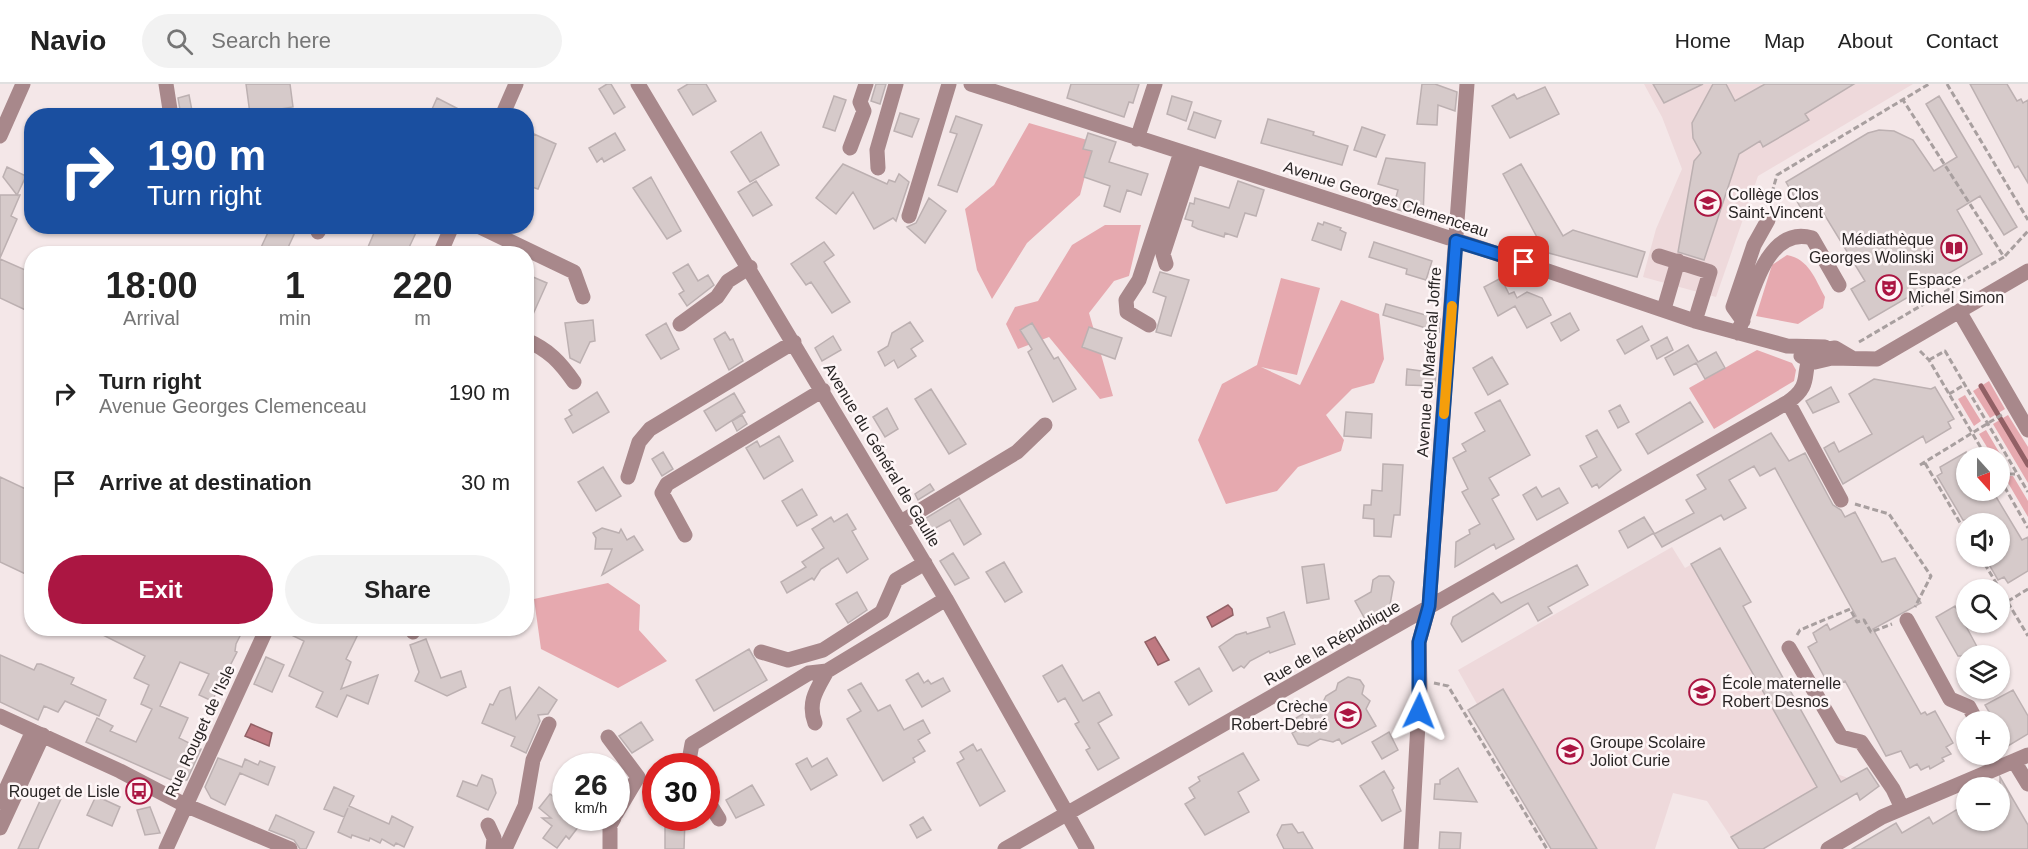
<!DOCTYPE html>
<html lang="en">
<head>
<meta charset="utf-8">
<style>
  body { margin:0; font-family:Arial,sans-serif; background:#f2f2f2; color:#222; height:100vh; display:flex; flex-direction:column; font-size:22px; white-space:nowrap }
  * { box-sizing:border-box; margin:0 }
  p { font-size:20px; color:#767676 }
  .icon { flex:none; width:33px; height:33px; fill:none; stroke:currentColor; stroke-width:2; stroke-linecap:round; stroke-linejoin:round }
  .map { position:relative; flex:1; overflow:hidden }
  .panel { position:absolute; left:24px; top:162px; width:510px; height:390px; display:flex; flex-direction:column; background:#fff; border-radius:24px; box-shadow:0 2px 4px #0004 }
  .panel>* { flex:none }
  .hud { position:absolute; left:24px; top:24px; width:510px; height:126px; border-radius:24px; box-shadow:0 2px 4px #0004; background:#1a4fa0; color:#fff; overflow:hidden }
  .needle { width:39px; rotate:159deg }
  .buttons { position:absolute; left:1956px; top:363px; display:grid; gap:12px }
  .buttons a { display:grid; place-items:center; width:54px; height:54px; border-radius:50%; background:#fff; box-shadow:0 2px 4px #0004; font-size:30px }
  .speed { position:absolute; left:552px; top:669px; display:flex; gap:12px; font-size:30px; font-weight:700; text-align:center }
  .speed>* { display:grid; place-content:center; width:78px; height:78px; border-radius:50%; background:#fff; box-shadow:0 2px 4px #0004; line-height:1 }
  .speed small { font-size:15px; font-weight:400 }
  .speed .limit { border:9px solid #d22; background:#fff; color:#111 }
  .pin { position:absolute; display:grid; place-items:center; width:51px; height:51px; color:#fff; margin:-26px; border-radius:12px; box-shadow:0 3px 9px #0006 }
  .me { position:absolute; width:66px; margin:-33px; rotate:2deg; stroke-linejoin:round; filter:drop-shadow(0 0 4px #0008) }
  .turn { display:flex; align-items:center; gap:21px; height:126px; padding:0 24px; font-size:27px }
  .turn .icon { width:78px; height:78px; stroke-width:2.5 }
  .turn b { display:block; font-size:42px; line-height:51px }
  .eta { display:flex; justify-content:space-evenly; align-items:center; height:102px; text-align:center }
  .eta b { font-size:36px; font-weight:700; line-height:42px }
  .action { display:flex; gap:12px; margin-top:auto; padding:12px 24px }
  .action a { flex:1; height:69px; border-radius:36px; background:#ab1642; color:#fff; font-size:24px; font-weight:700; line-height:69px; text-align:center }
  .action a+a { background:#f2f2f2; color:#222 }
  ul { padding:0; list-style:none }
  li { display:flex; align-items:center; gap:18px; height:90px; padding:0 24px }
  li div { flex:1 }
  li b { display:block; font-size:22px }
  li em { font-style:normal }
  header { display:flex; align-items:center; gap:36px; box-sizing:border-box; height:84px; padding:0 30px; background:#fff; border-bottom:2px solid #e0e0e0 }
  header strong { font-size:28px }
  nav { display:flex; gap:33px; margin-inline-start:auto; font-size:21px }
  .search { width:420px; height:54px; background:#f2f2f2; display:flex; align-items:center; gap:15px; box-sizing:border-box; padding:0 21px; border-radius:33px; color:#767676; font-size:22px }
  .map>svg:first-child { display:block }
  .built { fill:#eed9db }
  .green { fill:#e6a9af }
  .water { fill:#bf7981; stroke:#926065; stroke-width:1.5 }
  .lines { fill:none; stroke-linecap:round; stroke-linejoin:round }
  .stream { stroke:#926065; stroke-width:5 }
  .building { fill:#d6caca; stroke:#bcb0b1; stroke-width:1.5 }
  .path { stroke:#a89f9f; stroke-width:3; stroke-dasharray:6 3; stroke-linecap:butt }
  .minor { stroke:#a8888b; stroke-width:15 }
  .route-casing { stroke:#114b97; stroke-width:15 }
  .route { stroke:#1a73e8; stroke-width:10 }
  .slow { stroke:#f59e0b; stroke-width:10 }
  .labels { text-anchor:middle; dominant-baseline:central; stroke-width:5; stroke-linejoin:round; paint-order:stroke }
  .poi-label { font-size:16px; fill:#292525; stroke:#fef6f7; text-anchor:start }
  .street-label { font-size:16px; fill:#292525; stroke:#fef6f7 }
</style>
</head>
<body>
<header>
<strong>Navio</strong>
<div class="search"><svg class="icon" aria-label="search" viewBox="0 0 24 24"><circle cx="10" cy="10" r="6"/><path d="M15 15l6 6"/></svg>Search here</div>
<nav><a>Home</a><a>Map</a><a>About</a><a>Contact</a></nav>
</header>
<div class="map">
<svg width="2028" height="765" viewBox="0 0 2028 765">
  <rect width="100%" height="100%" fill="#f4e7e8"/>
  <path class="built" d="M1644 0H1913L1758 92 1716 213 1643 193 1656 145 1682 85 1662 33Z
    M1672 463 1685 484 1720 464 1751 518 1743 523 1837 690 1848 694 1857 709 1763 735 1731 753 1707 717 1673 709 1655 765H1551L1468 626 1477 620 1458 586Z"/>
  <path class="green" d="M1029 39 1094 58 1080 111 1027 159 992 215 977 186 965 125 994 101Z
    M1105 141H1141L1129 192 1114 197 1089 229 1113 312 1100 315 1049 253 1018 265 1006 240 1015 223 1038 217 1072 161Z
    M1787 171C1809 175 1815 195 1825 213L1823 224 1798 240 1756 232 1772 181Z
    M1281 194 1320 204 1297 291 1261 283 1300 301 1341 216 1379 230 1384 275 1374 299 1352 305 1326 331 1344 356 1341 367 1298 383 1277 407 1226 420 1198 356 1222 300 1257 281Z
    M1757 266 1792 279 1796 286 1794 297 1714 345 1689 304Z
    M1989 297 2005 325 1990 334 1973 307Z
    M1965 311 1981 337 1974 342 1958 315Z
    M2008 331 2028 363V399L1993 340Z
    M1986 346 2009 385 2000 386V374L1993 373 1979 350Z
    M2004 392H2013L2028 417V433Z
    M608 499 640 521 639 546 667 577 618 604 541 565 534 515Z"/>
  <path class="water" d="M1228 521 1232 525 1233 531 1212 543 1207 533Z
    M1155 553 1169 576 1158 581 1145 558Z
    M251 640 272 649 269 662 245 652Z"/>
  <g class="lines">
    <path class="stream" d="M1981 302 2028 381"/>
  </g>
  <path class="building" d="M246 0H290L293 23 250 30Z
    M607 0H611L625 23 614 30 599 5Z
    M688 0H706L716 17 693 31 678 6Z
    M876 0H886L880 20 871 17Z
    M1071 0H1139L1133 19 1129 18 1124 33 1067 14Z
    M1422 0H1435L1457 8 1455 27 1438 21 1437 41 1417 40Z
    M1653 0H1703L1664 19Z
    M1713 0H1726L1735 17 1765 0H1854L1805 30 1809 36 1763 63 1760 57 1739 70 1704 176 1678 168 1694 77 1701 69 1693 54 1692 39Z
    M1970 0H2007L2017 17 2021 15 2023 19 2028 16V99L2018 82 2015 84Z
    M1545 3 1559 30 1510 54 1492 22 1514 10 1517 15Z
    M189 11 193 32H181L178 14Z
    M834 12 846 16 835 47 823 43Z
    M1172 12 1192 18 1186 37 1167 30Z
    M1939 12 2017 143 2004 151 1980 112 1957 126 1982 170 1869 236 1851 205 1865 197 1821 125 1806 133 1786 98 1868 49 1879 46 1894 47 1913 56 1934 87 1957 73 1926 20Z
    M437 14 472 32H429Z
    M1194 28 1221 37 1215 54 1188 45Z
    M900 29 919 35 912 53 894 47Z
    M956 32 982 41 957 108 938 101 957 50 950 48Z
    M1268 35 1314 48 1313 51 1348 62 1342 81 1261 59Z
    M1362 43 1385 51 1376 73 1354 66Z
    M761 48 779 81 750 98 731 68Z
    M615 49 625 66 604 78 602 74 597 78 589 64Z
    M1088 49 1116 58 1109 78 1148 90 1141 111 1127 106 1120 128 1104 122 1110 102 1084 93 1092 67 1083 65Z
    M534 50 556 60 538 105 526 101V67Z
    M1386 74 1425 79 1423 134 1393 124 1398 106 1378 100Z
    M843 80 887 100 889 96 895 98 899 90 909 98 896 137 893 134 874 145 853 108 836 130 816 114Z
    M1521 80 1563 152 1573 146 1645 168 1637 193 1545 168 1503 90Z
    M7 83 26 92 17 111 3 93Z
    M651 93 681 147 667 155 633 104Z
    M756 97 772 121 753 132 738 108Z
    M1238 97 1264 106 1256 132 1245 129 1237 153 1225 149 1224 153 1198 145 1192 142 1193 137 1185 135 1190 119 1194 120 1195 114 1229 124Z
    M0 111H20L11 132 17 135 0 174Z
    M929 114 946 127 925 159 907 143 916 139Z
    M1324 138 1341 144 1340 146 1346 149 1341 166 1312 156 1318 139 1323 141Z
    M271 142H298L285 170H258Z
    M377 142H419L406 170H365Z
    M824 158 834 171 824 178 850 218 832 229 811 198 806 201 791 180Z
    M1374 158 1432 177 1426 196 1406 190 1407 185 1369 173Z
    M0 175 32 189V229L0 214Z
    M688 180 698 197 708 191 714 201 687 222 679 210 684 207 673 189Z
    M1160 188 1189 196 1171 252 1156 248 1166 213 1153 208Z
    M526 190 547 199 526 246Z
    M1501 194 1509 210 1514 208 1517 214 1527 208 1542 214 1551 231 1527 244 1515 222 1498 232 1484 203Z
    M1386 220 1440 235 1439 248 1383 231Z
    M1570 229 1579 246 1561 257 1551 239Z
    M593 236 595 257 590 258 580 279 570 274 565 239Z
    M910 238 923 257 911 265 916 272 898 284 894 276 885 282 878 268 888 262 892 249Z
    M666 239 679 265 661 275 646 251Z
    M1032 239 1054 275 1058 273 1076 305 1053 318 1028 268 1032 265 1020 246Z
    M1642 242 1649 256 1625 270 1617 256Z
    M1089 243 1122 254 1115 275 1082 263Z
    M725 248 730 256 733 255 743 277 729 286 714 255Z
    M833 252 841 266 822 277 815 264Z
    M1667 253 1673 266 1657 275 1651 262Z
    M1688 261 1698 278 1716 268 1725 284 1705 295 1696 279 1674 291 1665 274Z
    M1492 273 1508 300 1488 311 1473 284Z
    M1407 285 1436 289 1435 302 1406 301Z
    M1874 295 1931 305 1935 303 1954 335 1948 338 1951 344 1926 359 1923 352 1843 400 1824 364 1834 358 1839 368 1872 350 1849 310Z
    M1831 303 1839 318 1813 329 1806 317Z
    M931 305 966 360 949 370 915 315Z
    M597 308 609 328 573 349 565 335 572 331 569 326Z
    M734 309 745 328 716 347 704 327Z
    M1500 316 1530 371 1489 394 1499 411 1492 415 1514 455 1496 465 1494 460 1455 483 1456 458 1470 450 1469 446 1480 440 1462 408 1468 405 1453 374 1466 367 1462 360 1485 347 1475 329Z
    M1690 318 1703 338 1648 370 1636 350Z
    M1620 321 1629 338 1618 344 1609 327Z
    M887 324 898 345 885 353 873 333Z
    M1346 328 1372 330 1371 354 1344 352Z
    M742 331 747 340 737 347 732 337Z
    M1597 346 1621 386 1599 404 1597 400 1592 403 1580 382 1597 373 1586 352Z
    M1771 349 1789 377 1805 369 1833 421 1841 426 1845 433 1855 428 1882 478 1895 474 1921 519 1873 545 1921 630 1925 628 1927 631 1935 627 1953 659 1946 663 1951 670 1942 674 1944 677 1930 685 1929 682 1921 686 1917 680 1910 684 1901 667 1886 672 1845 597 1839 600 1837 597 1829 601 1808 563 1817 558 1813 549 1827 540 1830 546 1856 532 1775 384 1760 392 1754 382 1729 396 1746 424 1724 436 1721 431 1662 463 1654 450 1694 429 1686 416 1706 405 1697 391Z
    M779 352 793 377 764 395 746 364 757 357 760 363Z
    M663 368 673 385 662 392 652 375Z
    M1966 368V406H1992L2022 456 2028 453V487L2008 499 2004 493 1998 496 1984 472H2000V440L1963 436 1937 392 1942 389 1940 383Z
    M1383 380 1403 381 1400 431H1394L1391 453 1374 452V435L1363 434 1364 421H1371L1372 406 1382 407Z
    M603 383 621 412 596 427 578 398Z
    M0 393 32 408V493L0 478Z
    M930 400 934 406 918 416 915 410Z
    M1536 403 1542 413 1559 404 1568 419 1537 436 1523 411Z
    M802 405 817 431 797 442 782 417Z
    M959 414 981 450 964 461 950 436 925 450 918 439Z
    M847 430 856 445 852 447 868 475 847 489 838 474 821 485 814 496 812 494 787 509 781 498 806 483 802 478 824 464 812 445 831 433 834 438Z
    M1644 433 1654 449 1628 464 1619 447Z
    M602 444 619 449 621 445 627 456 634 452 643 466 602 491 612 465H595L596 454 593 449Z
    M1720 464 1751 518 1743 522 1841 698 1867 684 1879 702 1860 716 1857 709 1763 765H1739L1731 753 1817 703 1691 480Z
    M953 469 969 494 955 501 940 477Z
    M1004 478 1022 508 1005 518 986 488Z
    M1324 480 1329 515 1307 519 1302 483Z
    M1577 481 1588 501 1548 523 1552 529 1538 537 1528 519 1462 558 1451 540 1453 533 1493 509 1501 519Z
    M1379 492H1389L1394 498 1390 521 1365 535 1355 517 1371 508 1373 496Z
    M857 508 867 526 848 539 836 520Z
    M1955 522 1982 572H1958L1936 533Z
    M1284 528 1295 560 1270 569 1269 567 1250 577 1244 584 1241 582 1233 587 1219 563 1236 551 1246 548 1247 550 1270 543 1267 534Z
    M89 544H244L236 560 235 567 237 568 212 617 199 611 209 590 180 578 160 622 188 634 179 654 201 665 187 696 178 699 86 658 97 634 113 642 110 647 136 658 152 625 141 620 149 601 134 594 145 572Z
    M277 544H361L346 575 351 578 341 605 378 591 368 620 347 611 337 633 316 623 323 608 289 592 304 557Z
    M426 555 441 594 461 587 466 603 447 612 415 597 419 588 410 561Z
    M749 565 767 596 714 627 696 596Z
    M0 571 34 586 37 580H41L74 594 71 600 106 616 99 632 65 617 58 628 44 622 38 636 0 618Z
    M266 573 284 581 272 608 254 600Z
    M1062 581 1083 617 1099 608 1112 631 1098 639 1119 674 1098 686 1086 666 1090 664 1075 640 1079 638 1065 614 1058 618 1043 592Z
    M1199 584 1212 607 1189 621 1175 598Z
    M918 589 924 599 928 596 931 600 943 594 950 607 922 623 906 596Z
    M1348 593 1360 596 1364 602 1362 610 1370 617 1366 625 1376 642 1342 660 1339 655 1333 658 1320 655 1308 662 1298 660 1292 649 1301 644 1296 634 1323 618 1326 612 1336 606 1338 599Z
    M861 599 878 627 890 621 904 646 923 636 930 649 918 656 925 667 913 674 915 678 883 697 847 635 861 627 848 606Z
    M510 603 516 635 539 603 557 616 548 630 538 631 540 637 526 669 511 662 515 653 482 639 490 620 493 621 500 607Z
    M1503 605 1597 765H1551L1468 626Z
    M2013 606 2028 632V650L2008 662 2000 646V638H1995L1985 621Z
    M641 638 653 656 632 669 619 652Z
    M1389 648 1398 666 1382 675 1372 658Z
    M973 660 977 667 981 665 1005 707 980 722 957 679 964 675 960 668Z
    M1243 669 1259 696 1238 708 1249 728 1205 751 1185 720 1195 714 1189 704 1200 697 1198 693Z
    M218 674 242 683 245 675 258 681 260 677 275 683 268 701 240 689 225 721 211 714 205 703Z
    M807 674 812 683 827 674 837 691 811 706 796 680Z
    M1458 684 1477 718 1434 715 1435 700H1440V696Z
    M1384 687 1394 704 1392 706 1401 727 1382 737 1360 702Z
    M482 691 492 695 496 709 488 726 457 712 463 697 477 702Z
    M2000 693 2028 741V765H1852L1896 739 1902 749 1929 733 1933 740 1966 720V736H2000Z
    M752 701 764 721 736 734 726 716Z
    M334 703 354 712 349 722 389 740 392 732 413 743 404 763 396 759 394 762 382 755 380 759 370 754 369 757 352 751 351 754 338 748 348 724 344 733 324 725Z
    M44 708 61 715 40 760 38 765H18Z
    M550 710 557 715 566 710V734H585L569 755 566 752 557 764 543 754 552 742 542 734H551L539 724Z
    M96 712 120 723 112 742 87 731Z
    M150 723 160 749 145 751 137 726Z
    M276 731 314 748 306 765H300L294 756 269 746Z
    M923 733 931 746 917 754 910 741Z
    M665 734H685L684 765H665Z
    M1292 740 1298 749 1303 748 1313 765H1284L1277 751 1282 741Z
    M1440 748 1461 749 1460 765H1439Z"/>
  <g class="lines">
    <path class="path" d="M1947 0 2028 136
      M1780 126 1773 105 1777 91 1929 0
      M2005 172 2028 147
      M1859 258 2004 173 1903 16
      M1920 267 1929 276 1987 374
      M1929 276 1945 267 2028 408
      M1949 310 1964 301
      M1925 379 1966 449
      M1920 381 2003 330
      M2000 390H2018
      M2000 395 2028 444
      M1855 420 1889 430 1931 492 1915 523
      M1980 472 2028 552
      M2000 522 2028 505
      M1797 551 1800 546 1850 525 1857 538 1864 536 1871 548 1892 540
      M1434 599 1448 602 1547 765"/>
    <path class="minor" d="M166 0 171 32
      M638 0 946 515 1087 765
      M971 0 1483 165 1695 237 1787 262 1825 263
      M502 32 516 0
      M0 52 23 0
      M1137 55 1155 0
      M850 64 864 27 860 18 866 0
      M878 84 877 66 896 0
      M909 132 949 0
      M478 142 574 188 583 213
      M318 148 321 142
      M440 170 452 142
      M1659 172 1710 188 1695 237
      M1166 180 1163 170 1195 72
      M1664 225 1678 177
      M1959 227 2028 346
      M1743 237 1733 223 1754 161 1768 136
      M680 240 717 213 728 197 750 183
      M1149 241 1127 228 1126 216 1139 196 1181 68
      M1738 249C1750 218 1765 140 1812 154L1839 201
      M526 256C549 266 560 278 574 298
      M1801 272 1815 278 1832 274 1877 275 2028 187
      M1788 318 1841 416
      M628 393 639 358 650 345 794 258
      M901 438 1017 368 1045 341
      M685 451 662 409 667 400 823 306
      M1907 536 1950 615 1969 623 1977 638
      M413 548 414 544
      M1789 564 1841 653 1861 658 1893 705 1902 724
      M761 568 788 576 823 566 882 528 896 496 925 479
      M0 632 120 687 185 721 290 765
      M815 639C807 618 817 605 827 587
      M608 653 638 693 616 730
      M2014 677 2028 700
      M688 682 692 660 809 589 827 587 946 515
      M706 714 719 735
      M0 718 33 647
      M488 741 494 754 493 765
      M0 744 43 651
      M166 765 267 544
      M505 765 525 722 533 676 549 640
      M610 765V741L614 734
      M1005 765 1788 318C1816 299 1798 286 1815 267L1835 264 1852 274
      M1411 765 1420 604 1419 558 1429 522 1467 0
      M1828 765 1882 733 2028 671"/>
  </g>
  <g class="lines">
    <g class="route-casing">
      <path id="route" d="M1419 627V558L1429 522 1456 157 1524 178"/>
    </g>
    <use href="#route" class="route"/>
    <path class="slow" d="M1444 330 1452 222"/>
  </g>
  <defs>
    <g id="school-ring" transform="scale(1.35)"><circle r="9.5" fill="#fef6f7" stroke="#ab1642" stroke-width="1.5"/><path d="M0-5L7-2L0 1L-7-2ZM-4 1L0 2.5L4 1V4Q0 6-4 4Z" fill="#ab1642"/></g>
    <g id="library-ring" transform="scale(1.35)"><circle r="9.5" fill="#fef6f7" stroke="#ab1642" stroke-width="1.5"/><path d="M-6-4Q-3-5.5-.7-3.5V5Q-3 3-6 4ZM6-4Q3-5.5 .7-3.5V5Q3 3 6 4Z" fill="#ab1642"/></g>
    <g id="theatre-ring" transform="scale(1.35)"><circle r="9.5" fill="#fef6f7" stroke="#ab1642" stroke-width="1.5"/><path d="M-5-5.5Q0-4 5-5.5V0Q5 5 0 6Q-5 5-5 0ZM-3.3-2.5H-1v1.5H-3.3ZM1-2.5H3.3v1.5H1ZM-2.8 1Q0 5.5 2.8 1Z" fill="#ab1642"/></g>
    <g id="bus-ring" transform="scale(1.35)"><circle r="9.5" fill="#fef6f7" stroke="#ab1642" stroke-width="1.5"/><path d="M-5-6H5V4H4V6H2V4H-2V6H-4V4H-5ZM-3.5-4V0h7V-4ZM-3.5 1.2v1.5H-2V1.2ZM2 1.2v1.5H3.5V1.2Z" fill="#ab1642"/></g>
  </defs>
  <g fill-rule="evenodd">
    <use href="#school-ring" x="1708" y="119"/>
    <use href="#library-ring" x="1954" y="164"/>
    <use href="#theatre-ring" x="1889" y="204"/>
    <use href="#school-ring" x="1702" y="608"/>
    <use href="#school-ring" x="1348" y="631"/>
    <use href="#school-ring" x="1570" y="667"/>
    <use href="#bus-ring" x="139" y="707"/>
  </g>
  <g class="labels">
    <g class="poi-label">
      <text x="1728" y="110">Collège Clos<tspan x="1728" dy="18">Saint-Vincent</tspan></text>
      <text x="1934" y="155" text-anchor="end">Médiathèque<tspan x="1934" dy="18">Georges Wolinski</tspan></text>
      <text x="1908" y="195">Espace<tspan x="1908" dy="18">Michel Simon</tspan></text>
      <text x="1722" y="599">École maternelle<tspan x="1722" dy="18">Robert Desnos</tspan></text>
      <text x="1328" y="622" text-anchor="end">Crèche<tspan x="1328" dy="18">Robert-Debré</tspan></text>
      <text x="1590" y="658">Groupe Scolaire<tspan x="1590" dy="18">Joliot Curie</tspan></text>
      <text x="120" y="707" text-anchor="end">Rouget de Lisle</text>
    </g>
    <g class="street-label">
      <text transform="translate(1386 115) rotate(18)">Avenue Georges Clemenceau</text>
      <text transform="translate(1429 278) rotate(-86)">Avenue du Maréchal Joffre</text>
      <text transform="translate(882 371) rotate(59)">Avenue du Général de Gaulle</text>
      <text transform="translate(1332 559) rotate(-30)">Rue de la République</text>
      <text transform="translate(200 647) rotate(-65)">Rue Rouget de l'Isle</text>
    </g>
  </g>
</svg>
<div class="buttons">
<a><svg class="needle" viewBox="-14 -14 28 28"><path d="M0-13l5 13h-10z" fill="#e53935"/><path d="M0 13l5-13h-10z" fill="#767676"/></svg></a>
<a><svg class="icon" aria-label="sound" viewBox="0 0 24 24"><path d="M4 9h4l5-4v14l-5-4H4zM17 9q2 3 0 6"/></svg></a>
<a><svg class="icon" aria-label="search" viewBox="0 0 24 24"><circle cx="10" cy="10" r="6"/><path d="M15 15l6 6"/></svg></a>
<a><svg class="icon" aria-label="layers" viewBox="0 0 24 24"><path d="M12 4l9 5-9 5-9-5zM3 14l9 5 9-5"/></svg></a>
<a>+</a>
<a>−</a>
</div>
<div class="speed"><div>26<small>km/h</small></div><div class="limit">30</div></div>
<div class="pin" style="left:1524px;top:178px;background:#d93025"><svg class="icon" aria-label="arrive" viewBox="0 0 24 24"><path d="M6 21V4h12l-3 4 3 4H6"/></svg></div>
<svg class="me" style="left:1419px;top:627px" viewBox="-20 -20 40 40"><path d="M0-17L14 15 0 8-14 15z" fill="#1a73e8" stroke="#fff" stroke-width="4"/></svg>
<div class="hud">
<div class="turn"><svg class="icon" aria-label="right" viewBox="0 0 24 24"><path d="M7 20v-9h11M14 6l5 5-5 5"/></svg><div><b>190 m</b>Turn right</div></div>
</div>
<section class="panel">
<div class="eta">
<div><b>18:00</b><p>Arrival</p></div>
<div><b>1</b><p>min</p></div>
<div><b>220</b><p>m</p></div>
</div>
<ul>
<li><svg class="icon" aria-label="right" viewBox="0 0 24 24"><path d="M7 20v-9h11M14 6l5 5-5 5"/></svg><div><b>Turn right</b><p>Avenue Georges Clemenceau</p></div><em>190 m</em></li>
<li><svg class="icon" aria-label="arrive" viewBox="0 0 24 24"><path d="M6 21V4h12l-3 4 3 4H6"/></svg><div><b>Arrive at destination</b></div><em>30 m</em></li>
</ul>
<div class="action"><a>Exit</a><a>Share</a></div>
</section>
</div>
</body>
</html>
